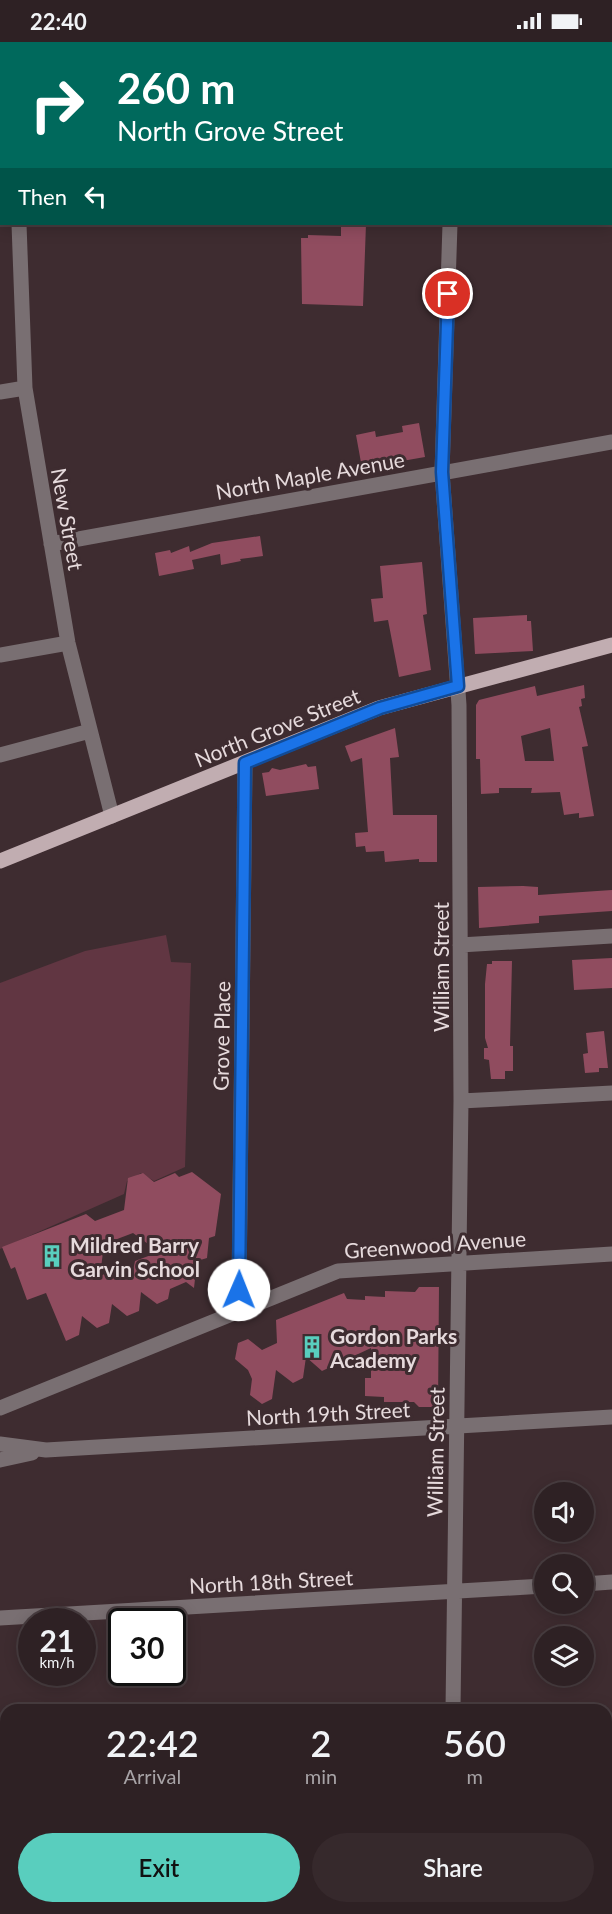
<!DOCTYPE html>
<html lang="en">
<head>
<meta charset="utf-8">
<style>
  body { margin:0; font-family:Lato,sans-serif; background:#36292c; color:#f1f3f6; height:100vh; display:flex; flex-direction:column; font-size:22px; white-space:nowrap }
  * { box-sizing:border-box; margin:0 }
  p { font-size:20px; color:#a7a3a6 }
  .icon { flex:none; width:33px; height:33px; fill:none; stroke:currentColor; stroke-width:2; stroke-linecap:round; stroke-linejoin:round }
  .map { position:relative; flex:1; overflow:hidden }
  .sheet { position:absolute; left:0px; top:1662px; width:612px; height:210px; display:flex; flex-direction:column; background:#2e2124; border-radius:18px 18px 0 0; box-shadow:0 3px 15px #0003,0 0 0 2px #493e41 }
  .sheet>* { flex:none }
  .banner { position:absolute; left:0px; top:0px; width:612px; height:183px; box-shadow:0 3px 15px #0003,0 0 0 2px #493e41; background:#00695c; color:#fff; overflow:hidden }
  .controls { position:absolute; left:534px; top:1440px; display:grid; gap:12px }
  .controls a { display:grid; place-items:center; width:60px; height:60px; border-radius:50%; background:#2e2124; box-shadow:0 3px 15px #0003,0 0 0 2px #493e41; font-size:30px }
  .speed { position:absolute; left:18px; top:1566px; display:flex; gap:12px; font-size:30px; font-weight:700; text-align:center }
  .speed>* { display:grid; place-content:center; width:78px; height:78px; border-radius:50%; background:#2e2124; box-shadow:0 3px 15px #0003,0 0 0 2px #493e41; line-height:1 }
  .speed small { font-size:15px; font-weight:400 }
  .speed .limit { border:3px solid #111; border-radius:9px; background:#fff; color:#111 }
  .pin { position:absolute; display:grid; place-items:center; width:51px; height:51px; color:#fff; margin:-26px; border:3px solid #fff; border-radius:50%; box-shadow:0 2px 6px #0007 }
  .me { position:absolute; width:66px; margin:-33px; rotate:1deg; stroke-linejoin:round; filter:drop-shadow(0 0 4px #0008) }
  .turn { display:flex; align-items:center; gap:21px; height:126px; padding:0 18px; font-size:27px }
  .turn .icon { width:78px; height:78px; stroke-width:2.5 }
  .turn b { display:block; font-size:42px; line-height:51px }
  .then { display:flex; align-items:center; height:57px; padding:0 18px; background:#0003; gap:12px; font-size:22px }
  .eta { display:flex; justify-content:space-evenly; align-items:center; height:102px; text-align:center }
  .eta b { font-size:36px; font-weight:600; line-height:42px }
  .primary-button { display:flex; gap:12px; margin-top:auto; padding:12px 18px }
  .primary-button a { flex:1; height:69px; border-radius:36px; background:#59cebe; color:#111; font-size:24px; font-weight:600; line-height:69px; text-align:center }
  .primary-button a+a { background:#36292c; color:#f1f3f6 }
  .status { display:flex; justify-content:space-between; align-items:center; height:42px; padding:0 30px; background:#2e2124; direction:ltr }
  .status svg { height:16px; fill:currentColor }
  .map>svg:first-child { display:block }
  .green { fill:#613642 }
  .building { fill:#904c5f; fill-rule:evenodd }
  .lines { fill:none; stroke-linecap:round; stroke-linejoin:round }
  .minor { stroke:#796f72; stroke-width:15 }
  .major { stroke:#c1adb1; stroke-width:15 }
  .highway { stroke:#ddc5ca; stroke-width:18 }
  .route-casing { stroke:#114b97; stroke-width:15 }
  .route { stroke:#1a73e8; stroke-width:10 }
  .labels { text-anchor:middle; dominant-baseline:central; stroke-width:6; stroke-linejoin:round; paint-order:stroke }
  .street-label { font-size:21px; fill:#e6dadc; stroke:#3e2c30 }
  .poi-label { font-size:21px; font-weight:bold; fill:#e6dadc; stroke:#3e2c30; text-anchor:start }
</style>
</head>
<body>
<div class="status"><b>22:40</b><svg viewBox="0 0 49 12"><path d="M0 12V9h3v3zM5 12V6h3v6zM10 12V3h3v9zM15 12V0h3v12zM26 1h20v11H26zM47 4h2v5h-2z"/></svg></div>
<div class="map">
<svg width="612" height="1872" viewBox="0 0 612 1872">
  <rect width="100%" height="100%" fill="#3e2c30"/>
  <path class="green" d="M166 893 171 920 191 921 185 1125 154 1139 141 1131 127 1139 124 1152 0 1207V941L85 909Z"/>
  <path class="building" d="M352 182H366L363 264 302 262 301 196H308V193L341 194V183Z
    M419 381 425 415 362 426 356 393 375 389 376 395 403 390 402 384Z
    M260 494 263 514 240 517 241 519 221 523 220 512 192 518 194 527 159 534 155 511 170 508 171 511 189 504 190 510 212 501Z
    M422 520 427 572 423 573 431 628 399 635 388 578 374 580 371 557 383 556 380 524Z
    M527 573V579H531L533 609 475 612 473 576Z
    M584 643 585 656 581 657 582 664 579 665 588 704 582 705 594 774 579 776V771L564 773 560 750 531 751 532 746H499V751L481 752 480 717H476V663L479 658 535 644 537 654ZM550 686 554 719H525L521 694Z
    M395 686 399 715 390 716 393 773H437V820H419V817L385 820 384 809 366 810 365 804 356 805 355 791 368 790 362 716 351 720 345 704Z
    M306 722 308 725 316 724 319 747 266 754 262 731 269 730 272 726 280 728Z
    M523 844 538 845V853L612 848V869L539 874V881L479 886 478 845Z
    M612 916V946L574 948 572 918Z
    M492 919H512L510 1004H513V1029H505V1037H491L489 1018 484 1017V1006H488L485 996V942L487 922H492Z
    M604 989 608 1026H599V1030L585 1031 583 1012 588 1011 586 991Z
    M192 1130 221 1152 215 1194 209 1196 207 1216 197 1219 194 1246 186 1240 170 1247 168 1257 157 1262 141 1250 139 1269 127 1274 112 1262 109 1281 97 1286 82 1274 79 1293 66 1299 46 1251 27 1258 15 1225 11 1227 2 1205 86 1172 95 1179 124 1168 128 1136 143 1131 154 1140 175 1131 179 1135ZM133 1191 159 1210 135 1219 132 1234 121 1225 100 1234 104 1202Z
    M419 1245H439L438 1365H419L414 1360H384V1355L365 1354V1336H371V1306L322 1329 306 1315 303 1336 293 1341 276 1328 272 1357 262 1362 250 1353 252 1337 248 1328 235 1317 238 1301 248 1297 262 1308 277 1301 276 1278 344 1251 347 1257 365 1258V1254L385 1255V1249L415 1250Z"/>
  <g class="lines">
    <path class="minor" d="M25 2V0
      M455 2V0
      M19 182 25 346 68 601 112 774
      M450 182 442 430 459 663 461 1059 453 1668
      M0 350 25 346
      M51 502 612 400
      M0 613 68 601
      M0 713 90 689
      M460 903 612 894
      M461 1059 612 1051
      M244 1267 239 1248 245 721
      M0 1366 338 1229 612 1212
      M0 1402 46 1408 612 1375
      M0 1418 32 1411
      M584 1542 612 1540
      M0 1576 544 1544
      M606 1704H612
      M0 1740H6
      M450 1872V1866
      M537 1872 612 1867"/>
    <path class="major" d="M0 24H2
      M610 45H612
      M610 132H612
      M0 153H2
      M0 819 379 666 612 603"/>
    <path class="highway" d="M0 53H2
      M610 72H612
      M0 83H2
      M610 104H612"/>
  </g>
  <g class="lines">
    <g class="route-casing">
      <path id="route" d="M239 1248 245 721 380 666 458 644 442 430 448 252"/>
    </g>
    <use href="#route" class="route"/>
  </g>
  <defs>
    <g id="building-bare" transform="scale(1.8)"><path d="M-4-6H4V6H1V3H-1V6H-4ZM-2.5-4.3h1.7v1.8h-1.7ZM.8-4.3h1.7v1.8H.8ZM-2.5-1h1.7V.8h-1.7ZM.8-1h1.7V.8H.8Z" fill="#59cebe" stroke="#3e2c30" stroke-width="2.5" paint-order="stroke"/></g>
  </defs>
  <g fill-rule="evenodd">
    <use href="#building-bare" x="52" y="1214"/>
    <use href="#building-bare" x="312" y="1305"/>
  </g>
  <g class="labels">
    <g class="street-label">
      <text transform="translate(310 433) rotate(-10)">North Maple Avenue</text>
      <text transform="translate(68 477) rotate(80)">New Street</text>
      <text transform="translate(277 685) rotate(-22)">North Grove Street</text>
      <text transform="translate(440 925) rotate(-90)">William Street</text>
      <text transform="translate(221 994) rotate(-89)">Grove Place</text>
      <text transform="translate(435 1202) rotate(-4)">Greenwood Avenue</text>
      <text transform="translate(328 1371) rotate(-3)">North 19th Street</text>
      <text transform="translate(435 1410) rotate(-89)">William Street</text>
      <text transform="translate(271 1539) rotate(-3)">North 18th Street</text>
    </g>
    <g class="poi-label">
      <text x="70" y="1202">Mildred Barry<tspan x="70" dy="24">Garvin School</tspan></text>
      <text x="330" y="1293">Gordon Parks<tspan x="330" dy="24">Academy</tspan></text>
    </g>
  </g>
</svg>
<div class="controls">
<a><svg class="icon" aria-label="sound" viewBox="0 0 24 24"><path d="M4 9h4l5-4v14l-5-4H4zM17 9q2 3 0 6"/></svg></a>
<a><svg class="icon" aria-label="search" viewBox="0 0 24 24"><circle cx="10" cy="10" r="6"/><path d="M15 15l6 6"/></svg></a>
<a><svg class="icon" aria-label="layers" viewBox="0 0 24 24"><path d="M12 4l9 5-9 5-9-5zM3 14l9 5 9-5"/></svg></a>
</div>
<div class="speed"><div>21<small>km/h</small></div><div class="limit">30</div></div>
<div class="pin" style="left:448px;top:252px;background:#d93025"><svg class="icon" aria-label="arrive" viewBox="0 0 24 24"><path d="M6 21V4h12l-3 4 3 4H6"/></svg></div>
<svg class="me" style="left:239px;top:1248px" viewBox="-20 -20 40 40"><circle r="19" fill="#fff"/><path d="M0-13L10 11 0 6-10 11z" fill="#1a73e8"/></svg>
<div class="banner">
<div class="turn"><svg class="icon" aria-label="right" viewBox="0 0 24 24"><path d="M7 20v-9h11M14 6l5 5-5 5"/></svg><div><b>260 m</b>North Grove Street</div></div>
<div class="then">Then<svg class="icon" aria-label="left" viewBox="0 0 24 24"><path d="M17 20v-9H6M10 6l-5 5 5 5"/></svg></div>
</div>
<section class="sheet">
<div class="eta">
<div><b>22:42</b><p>Arrival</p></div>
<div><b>2</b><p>min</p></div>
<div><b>560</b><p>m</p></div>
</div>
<div class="primary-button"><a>Exit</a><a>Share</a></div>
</section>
</div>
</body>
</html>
